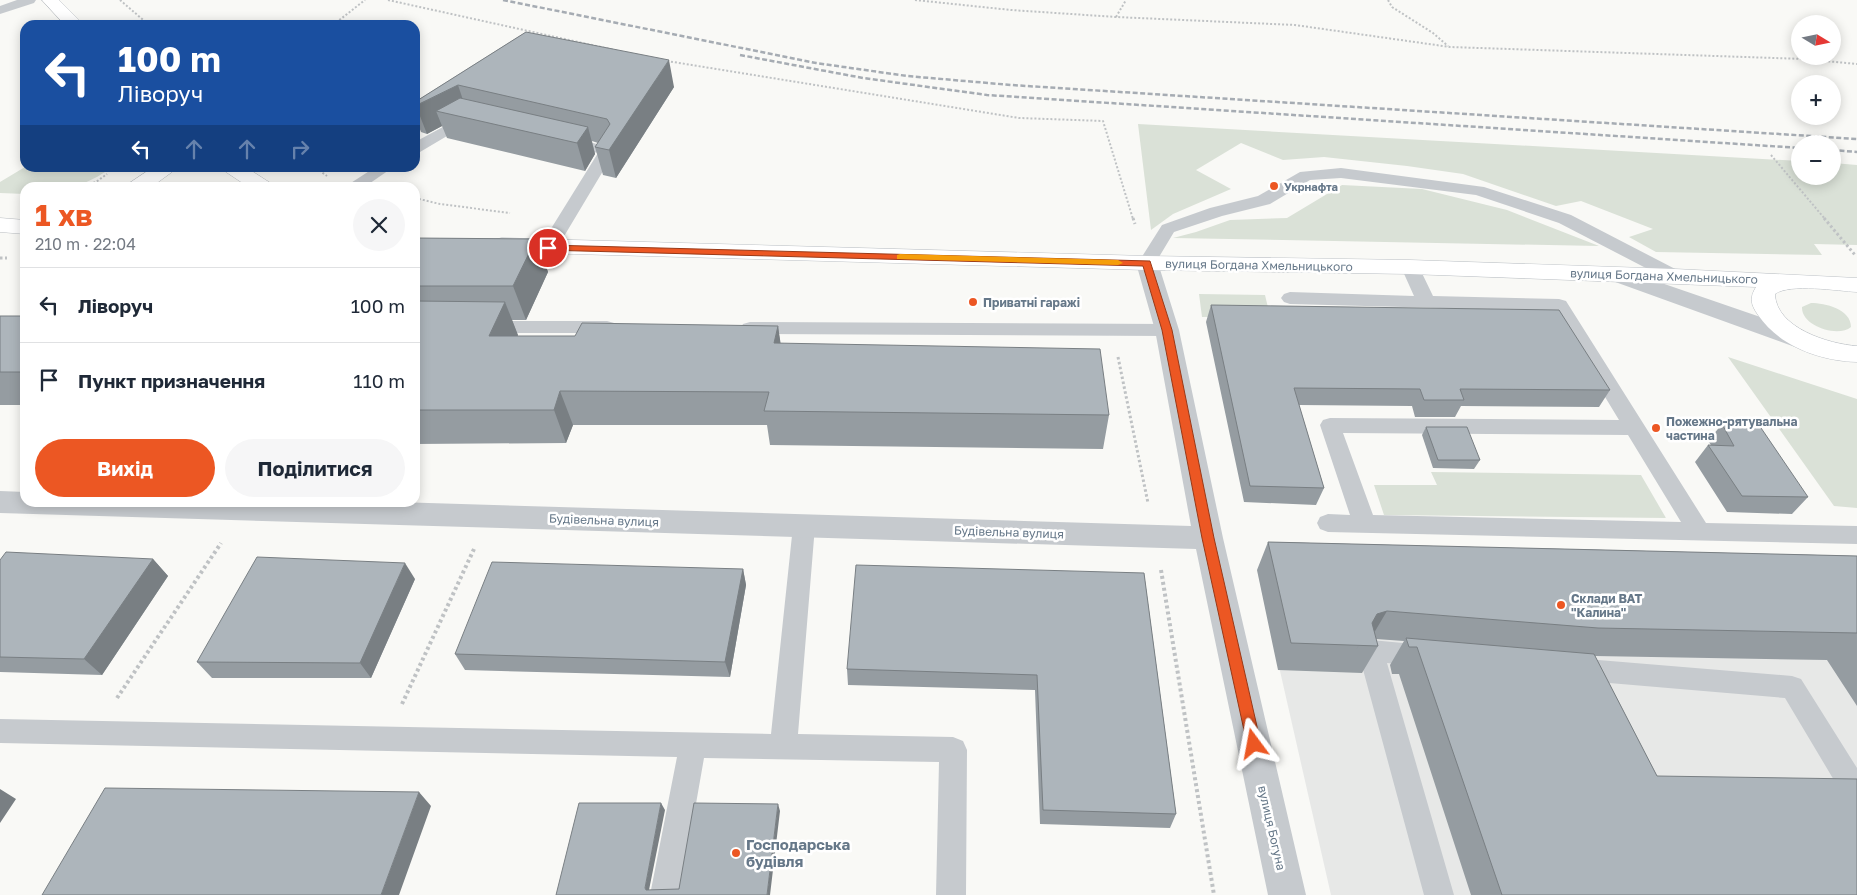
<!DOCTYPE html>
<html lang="uk">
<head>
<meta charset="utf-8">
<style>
  body { margin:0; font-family:"Golos Text",sans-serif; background:#f6f6f7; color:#1f2937; height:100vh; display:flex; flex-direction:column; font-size:19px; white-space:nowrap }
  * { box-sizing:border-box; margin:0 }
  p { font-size:16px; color:#747a83 }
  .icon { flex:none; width:28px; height:28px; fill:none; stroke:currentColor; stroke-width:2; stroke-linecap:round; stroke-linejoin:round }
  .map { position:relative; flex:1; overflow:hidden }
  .drawer { position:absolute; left:20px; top:182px; width:400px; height:325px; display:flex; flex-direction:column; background:#fff; border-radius:15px; box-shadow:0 2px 12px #0003 }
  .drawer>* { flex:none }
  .guide { position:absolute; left:20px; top:20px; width:400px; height:152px; border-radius:15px; box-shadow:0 2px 12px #0003; background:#1a4fa0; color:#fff; overflow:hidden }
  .needle { width:32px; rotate:100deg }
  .fabs { position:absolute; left:1791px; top:15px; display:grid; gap:10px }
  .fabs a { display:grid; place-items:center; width:50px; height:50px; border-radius:50%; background:#fff; box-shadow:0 2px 12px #0003; font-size:25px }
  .pin { position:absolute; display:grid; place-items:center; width:42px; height:42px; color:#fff; margin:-21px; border:2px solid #fff; border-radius:50%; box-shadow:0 1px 5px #0007 }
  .me { position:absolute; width:55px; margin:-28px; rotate:347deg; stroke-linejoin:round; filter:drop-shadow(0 0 4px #0008) }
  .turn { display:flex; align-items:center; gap:18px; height:105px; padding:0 15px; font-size:22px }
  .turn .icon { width:65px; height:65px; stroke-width:2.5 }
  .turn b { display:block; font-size:35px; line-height:42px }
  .lanes { display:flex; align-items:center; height:48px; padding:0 15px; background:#0003; justify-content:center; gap:25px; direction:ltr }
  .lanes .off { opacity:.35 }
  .round { display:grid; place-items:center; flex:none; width:52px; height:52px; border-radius:26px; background:#f6f6f7 }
  .headline { display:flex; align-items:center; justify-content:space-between; height:85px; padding:0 15px }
  h1 { font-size:30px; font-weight:700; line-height:38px; color:#ec5723 }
  .button { display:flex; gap:10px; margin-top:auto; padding:10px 15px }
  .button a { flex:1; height:58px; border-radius:30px; background:#ec5723; color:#fff; font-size:20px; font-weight:700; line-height:58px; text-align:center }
  .button a+a { background:#f6f6f7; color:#1f2937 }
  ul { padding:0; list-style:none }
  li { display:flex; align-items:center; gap:15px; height:75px; padding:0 15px; border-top:1px solid #e0e1e3 }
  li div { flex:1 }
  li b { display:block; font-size:19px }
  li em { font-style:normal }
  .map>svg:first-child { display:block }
  .built { fill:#e7e8e7 }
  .green { fill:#dae1d7 }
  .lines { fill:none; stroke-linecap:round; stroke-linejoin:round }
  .secondary-casing { stroke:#babfc4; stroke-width:1 }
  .primary-casing { stroke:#b9bdc1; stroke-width:1 }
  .path-far2 { stroke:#bfc2c4; stroke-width:2; stroke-dasharray:2 2; stroke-linecap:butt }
  .path-far1 { stroke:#bfc2c4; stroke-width:3; stroke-dasharray:2.5 2.5; stroke-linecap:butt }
  .path { stroke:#bfc2c4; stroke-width:4; stroke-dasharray:3 3; stroke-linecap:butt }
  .lane { fill:#c6cace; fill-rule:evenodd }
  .street { fill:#c6cace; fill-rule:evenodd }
  .secondary { fill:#fff; fill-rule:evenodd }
  .primary { fill:#fff; fill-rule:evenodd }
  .rail { stroke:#a6acb3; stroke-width:2.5; stroke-dasharray:5 2.5; stroke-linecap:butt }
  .wall { fill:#959ca1 }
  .shaded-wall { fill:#797f83 }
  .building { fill:#adb5bb; stroke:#797f83 }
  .route { fill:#ec5723; stroke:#993917 }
  .slow { fill:#f59e0b }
  .poi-dot { fill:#ec5723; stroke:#fff; stroke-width:2 }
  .labels { text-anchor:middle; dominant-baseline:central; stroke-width:5; stroke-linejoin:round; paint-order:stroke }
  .far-poi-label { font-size:11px; font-weight:bold; fill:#667889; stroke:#fff; text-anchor:start }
  .street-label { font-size:12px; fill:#667889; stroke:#fff }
  .poi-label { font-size:12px; font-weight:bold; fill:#667889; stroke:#fff; text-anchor:start }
  .near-poi-label { font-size:15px; font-weight:bold; fill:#667889; stroke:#fff; text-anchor:start }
</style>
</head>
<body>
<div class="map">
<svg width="1857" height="895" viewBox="0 0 1857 895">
  <rect width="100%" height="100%" fill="#f9f9f6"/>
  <path class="built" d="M1257 570 1857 585V895H1331Z"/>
  <path class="green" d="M1138 124 1800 161V176H1832L1833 163 1857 165V245L1814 244 1822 255 1656 252 1629 237 1653 229 1581 201 1556 206 1463 174 1407 166 1324 157 1283 160 1241 143 1196 170 1231 189 1173 214 1151 230Z
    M25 167V168H111C78 191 64 188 25 188V194L0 193V182Z
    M1342 185 1422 189 1507 210 1599 246 1173 238 1196 232 1230 220 1287 218Z
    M1199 294 1265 295 1270 316 1202 317Z
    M1811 303C1825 303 1851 309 1851 327 1838 338 1801 326 1802 307Z
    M1728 357 1857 399V508L1834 506Z
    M1431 472 1641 475 1666 518 1384 515 1374 485H1437Z"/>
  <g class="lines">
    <g class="secondary-casing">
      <path id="secondary" d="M502 238 1147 256 1410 260 1675 269 1857 278V292C1838 291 1790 283 1775 294 1776 328 1829 344 1857 346V362C1821 361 1780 347 1758 315 1751 305 1749 298 1756 287L1410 274 1147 270 502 252 494 250 491 245 494 240Z"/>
    </g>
    <g class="primary-casing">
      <path id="primary" d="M42 0H59L84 25H65Z
        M152 168H175L172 172 150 188H125L128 184Z
        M223 168H247L272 184 275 188H250L226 172Z
        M0 218 25 220V234L0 232Z"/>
    </g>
    <path class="path-far2" d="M120 0 149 25
      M388 0 619 51
      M915 0 1011 10 1116 17 1295 25 1450 47 1804 59 1857 64
      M1388 0 1392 7 1433 33 1448 46
      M1116 17 1126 0
      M333 25 365 0
      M667 61 1019 118 1103 121 1133 219
      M1771 155 1825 219
      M316 168 327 176
      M78 188 96 182 107 174
      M415 198 440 204 510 213"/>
    <path class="path-far1" d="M1133 218 1135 224
      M1824 218 1855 255
      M0 258H7
      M1118 357 1148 503"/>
    <path class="path" d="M1161 570 1214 895
      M117 698 221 543
      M402 704 474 549"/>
    <path class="lane" d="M17 0H36L34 3 0 14V6Z
      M467 114 474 116 476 119 474 122 469 123 420 152 415 154V142Z
      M565 136 613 148 615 151 557 248 554 252 548 253 542 252 539 248 598 153 560 144 557 141 560 138Z
      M374 168H392L363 188H343Z
      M1341 168 1484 187 1571 215 1681 272 1684 276 1681 280 1675 282 1669 280 1559 223 1476 195 1341 178 1310 180 1270 204 1222 216 1174 232 1153 267 1147 268 1141 267 1138 263 1162 225 1210 208 1258 196 1300 172Z
      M1410 262 1416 263 1419 267 1433 296 1559 299 1566 301 1706 523 1857 526V544L1328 532 1320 529 1317 523 1320 517 1328 514 1350 515 1320 425 1323 420 1330 418 1619 420 1553 311 1290 304 1284 302 1281 298 1284 294 1290 292 1414 296 1401 267 1404 263ZM1343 433 1628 435 1681 522 1373 515Z
      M487 321H607L614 323 616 327 614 331 607 333H487L480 331 478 327 480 323Z
      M750 322 1167 324 1174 326 1176 330 1174 334 1167 336 750 334 743 332 741 328 743 324Z
      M804 517 812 520 815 526 798 734 953 737 963 741 967 750 966 895H936L939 762 704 758 680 895H650L677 757 0 743V719L771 734 793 526 796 520Z
      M1371 640 1424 645 1433 648 1437 656 1433 664 1424 667 1387 663 1454 895H1424L1358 651 1362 643Z
      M1574 658 1792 676 1801 679 1857 768V806L1847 802 1785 698 1574 680 1565 677 1561 669 1565 661Z"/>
    <path class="street" d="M1147 256 1155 258 1158 263 1179 330 1223 538 1306 895H1268L1196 549 0 513V491L25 492V502H396L1191 526 1155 330 1136 263 1139 258Z
      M1615 267 1813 335 1816 341 1813 347 1804 349 1795 347 1607 279 1603 274 1607 269Z"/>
    <use href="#secondary" class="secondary"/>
    <use href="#primary" class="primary"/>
    <path class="rail" d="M503 0 816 63 907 76 1011 85 1857 139
      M740 55 863 78 987 95 1800 148
      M1832 150 1857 152"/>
  </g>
  <path class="wall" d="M526 32 674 87 616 178 603 175 595 147 598 143 592 141 595 154 585 171 447 138 442 126 427 134 421 132 415 117V102Z
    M415 238 536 239 548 272 526 320H512L518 336H575L778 326 780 343 1109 415 1103 449 770 445 767 425H573L566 443 415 444Z
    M1211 305 1610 390 1599 407 1461 406 1455 417H1415L1412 406 1299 405 1324 488 1316 505 1244 502 1206 322Z
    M0 316H25V405H0Z
    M1722 424 1808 497 1792 514 1727 512 1695 462 1708 445H1711L1708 441Z
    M1426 427 1480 460 1474 469 1433 468 1422 435Z
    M1268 542 1857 556V706L1827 660 1595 656 1657 776 1857 895H1471L1399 674H1392L1390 665 1404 641 1376 639 1378 646 1362 673 1278 670 1257 570Z
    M153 559 168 576 102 675 0 672V560Z
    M743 569 746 585 730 677 465 670 455 654Z
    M1144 573 1176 814 1170 828 1040 824 1035 690 848 685 847 669Z
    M415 579 371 678H212L197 662Z"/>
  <path class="shaded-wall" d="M669 60 674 87 616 178 609 150Z
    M458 85 467 112 436 111 442 126 427 134 416 106Z
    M588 127 595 154 585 171 577 143Z
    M536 239 548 272 526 320 513 286Z
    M505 302 518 335 502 369 489 336Z
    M778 326 783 359 774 343Z
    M560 391 573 425 566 443 554 410Z
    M153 559 168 576 102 675 84 659Z
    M405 563 415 579 371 678 360 663Z
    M743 569 746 585 730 677 725 662Z
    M1387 611 1371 638 1361 641 1356 650 1377 614Z
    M0 789 16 799 0 823Z
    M419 792 431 806 399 895H381Z
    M661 803 665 810 648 895 645 888Z
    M778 804 780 811 770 895H767Z"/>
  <path class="building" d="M526 32 669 60 609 150 595 147 610 124 607 119 458 85 415 106V102Z
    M460 98 588 127 577 143 436 111Z
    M415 238 536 239 513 286H415Z
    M415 301 505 302 489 336H575L582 323 778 326 774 343 1100 349 1109 415 764 411 769 392 560 391 554 410H415Z
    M1211 305 1559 310 1610 390 1460 389 1464 400H1424L1420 389 1294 388 1324 488 1250 486Z
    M0 316H25V372H0Z
    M1722 424 1759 425 1808 497 1742 496 1708 445 1734 446Z
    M1426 427H1467L1480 460H1438Z
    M1268 542 1857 556V633L1598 628 1387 611 1377 614 1372 623 1378 646 1291 643Z
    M6 552 153 559 84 659 0 657V560Z
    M257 557 405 563 360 663 197 662Z
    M492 562 743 569 725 662 455 654Z
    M856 565 1144 573 1176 814 1043 810 1037 675 847 669Z
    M1406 638 1594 654 1657 776 1857 779V895H1502L1417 647H1409Z
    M105 788 419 792 381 895H42Z
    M579 803H661L645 888 646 890 679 889 694 803 778 804 767 895H556Z"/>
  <path class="route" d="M548 245 1150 261 1172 330 1214 538 1261 744 1259 749 1254 751 1249 749 1247 744 1202 538 1162 330 1143 266 544 250 543 248Z"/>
  <path class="slow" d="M900 254 1118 260 1123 263 1118 265 897 259V255Z"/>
  <g class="poi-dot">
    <circle cx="1274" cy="186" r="5"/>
    <circle cx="973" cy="302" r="5"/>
    <circle cx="1656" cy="428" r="5"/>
    <circle cx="1561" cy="605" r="5"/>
    <circle cx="736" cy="853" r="5"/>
  </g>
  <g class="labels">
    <g class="far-poi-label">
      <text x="1284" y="186">Укрнафта</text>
    </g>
    <g class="street-label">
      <text transform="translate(1259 265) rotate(1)">вулиця Богдана Хмельницького</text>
      <text transform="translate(1664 276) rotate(2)">вулиця Богдана Хмельницького</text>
      <text transform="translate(604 520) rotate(2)">Будівельна вулиця</text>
      <text transform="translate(1009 532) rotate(2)">Будівельна вулиця</text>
      <text transform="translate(1272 828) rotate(77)">вулиця Богуна</text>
    </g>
    <g class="poi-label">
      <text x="983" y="302">Приватні гаражі</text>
      <text x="1666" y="421">Пожежно-рятувальна<tspan x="1666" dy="14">частина</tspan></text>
      <text x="1571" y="598">Склади ВАТ<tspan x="1571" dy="14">"Калина"</tspan></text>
    </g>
    <g class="near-poi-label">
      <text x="746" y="844">Господарська<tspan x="746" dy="17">будівля</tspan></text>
    </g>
  </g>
</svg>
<div class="fabs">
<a><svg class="needle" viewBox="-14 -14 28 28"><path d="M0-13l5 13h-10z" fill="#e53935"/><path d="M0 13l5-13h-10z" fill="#747a83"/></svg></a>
<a>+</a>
<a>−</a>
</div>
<div class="pin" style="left:548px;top:248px;background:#d93025"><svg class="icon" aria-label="arrive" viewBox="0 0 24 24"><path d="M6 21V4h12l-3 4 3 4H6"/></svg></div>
<svg class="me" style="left:1254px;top:744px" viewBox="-20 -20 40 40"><path d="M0-17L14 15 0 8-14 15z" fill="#ec5723" stroke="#fff" stroke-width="4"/></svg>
<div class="guide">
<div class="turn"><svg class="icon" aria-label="left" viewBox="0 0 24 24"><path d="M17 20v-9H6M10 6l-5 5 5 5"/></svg><div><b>100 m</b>Ліворуч</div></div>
<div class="lanes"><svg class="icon" aria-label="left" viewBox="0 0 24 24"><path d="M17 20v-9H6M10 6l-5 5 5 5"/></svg><svg class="icon off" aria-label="ahead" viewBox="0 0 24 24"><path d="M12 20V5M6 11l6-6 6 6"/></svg><svg class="icon off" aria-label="ahead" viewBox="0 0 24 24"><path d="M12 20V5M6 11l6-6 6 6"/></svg><svg class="icon off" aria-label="right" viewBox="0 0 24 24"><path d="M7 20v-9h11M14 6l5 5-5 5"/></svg></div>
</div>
<section class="drawer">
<div class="headline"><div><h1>1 хв</h1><p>210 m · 22:04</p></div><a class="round"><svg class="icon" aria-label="close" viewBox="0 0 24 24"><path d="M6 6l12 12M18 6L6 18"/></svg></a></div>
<ul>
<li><svg class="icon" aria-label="left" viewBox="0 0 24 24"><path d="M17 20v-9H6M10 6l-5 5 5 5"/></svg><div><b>Ліворуч</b></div><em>100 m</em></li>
<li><svg class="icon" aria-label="arrive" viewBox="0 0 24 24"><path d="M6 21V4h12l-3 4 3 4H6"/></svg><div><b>Пункт призначення</b></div><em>110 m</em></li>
</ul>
<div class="button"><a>Вихід</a><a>Поділитися</a></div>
</section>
</div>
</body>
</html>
